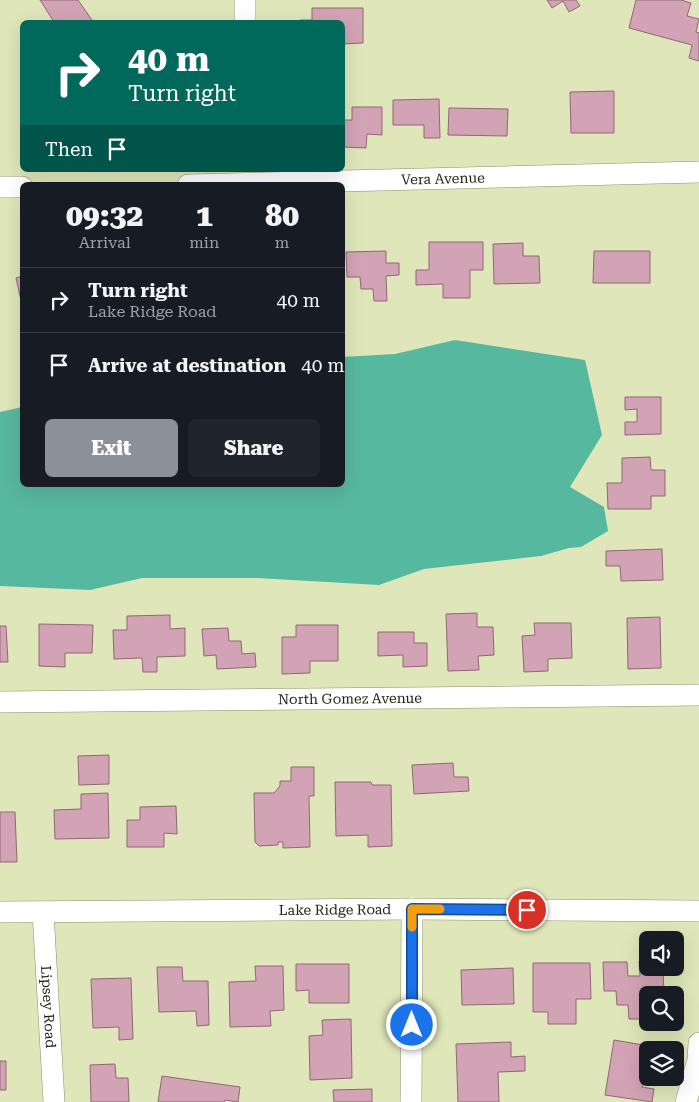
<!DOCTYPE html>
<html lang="en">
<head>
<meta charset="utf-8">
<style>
  body { margin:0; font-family:"Roboto Serif",serif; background:#20242c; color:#f1f3f6; height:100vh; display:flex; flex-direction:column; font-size:19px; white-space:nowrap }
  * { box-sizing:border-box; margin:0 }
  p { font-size:16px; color:#9ea1a6 }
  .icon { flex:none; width:28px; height:28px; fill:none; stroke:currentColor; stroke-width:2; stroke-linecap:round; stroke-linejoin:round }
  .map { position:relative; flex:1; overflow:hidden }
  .details { position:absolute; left:20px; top:182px; width:325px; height:305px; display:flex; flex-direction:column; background:#171b24; border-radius:8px; box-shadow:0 5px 20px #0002 }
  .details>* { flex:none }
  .hud { position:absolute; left:20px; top:20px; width:325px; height:152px; border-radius:8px; box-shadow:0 5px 20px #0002; background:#00695c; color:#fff; overflow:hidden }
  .controls { position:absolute; left:639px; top:931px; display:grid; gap:10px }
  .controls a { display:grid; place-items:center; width:45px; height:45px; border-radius:8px; background:#171b24; box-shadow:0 5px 20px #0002; font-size:25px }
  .pin { position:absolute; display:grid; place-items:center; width:42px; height:42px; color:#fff; margin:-21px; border:2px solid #fff; border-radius:50%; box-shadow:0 1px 5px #0007 }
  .me { position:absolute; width:55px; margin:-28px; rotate:0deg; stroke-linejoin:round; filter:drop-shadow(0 0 4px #0008) }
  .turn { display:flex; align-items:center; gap:18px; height:105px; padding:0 25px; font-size:22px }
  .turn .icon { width:65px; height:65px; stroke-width:2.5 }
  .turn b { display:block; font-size:35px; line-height:42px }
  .then { display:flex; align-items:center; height:48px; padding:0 25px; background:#0003; gap:10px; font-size:19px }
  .eta { display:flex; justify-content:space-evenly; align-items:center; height:85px; text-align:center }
  .eta b { font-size:30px; font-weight:800; line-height:35px }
  .cta { display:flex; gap:10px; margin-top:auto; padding:10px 25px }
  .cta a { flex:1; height:58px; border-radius:8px; background:#8c9099; color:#fff; font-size:20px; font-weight:800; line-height:58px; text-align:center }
  .cta a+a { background:#20242c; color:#f1f3f6 }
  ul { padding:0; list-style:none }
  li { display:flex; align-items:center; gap:15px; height:65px; padding:0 25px; border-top:1px solid #363941 }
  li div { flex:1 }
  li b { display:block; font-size:19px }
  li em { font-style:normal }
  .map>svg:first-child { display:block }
  .water { fill:#57b8a0 }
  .building { fill:#d2a3b4; stroke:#916676 }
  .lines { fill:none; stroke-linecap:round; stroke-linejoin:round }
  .minor-casing { stroke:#8b9166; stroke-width:22 }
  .minor { stroke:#fff; stroke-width:21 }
  .route-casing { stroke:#114b97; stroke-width:12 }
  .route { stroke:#1a73e8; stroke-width:9 }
  .slow { stroke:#f59e0b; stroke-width:9 }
  .labels { text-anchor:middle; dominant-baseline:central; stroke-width:5; stroke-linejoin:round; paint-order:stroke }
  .street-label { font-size:14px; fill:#1e200f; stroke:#ecf3c6 }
</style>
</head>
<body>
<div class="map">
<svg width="699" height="1102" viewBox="0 0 699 1102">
  <rect width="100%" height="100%" fill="#dfe6b9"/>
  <path class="water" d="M455 340 585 360 602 435 570 487 604 507 608 531 581 547 569 548 541 556 424 569 379 585 257 578H142L90 590 0 586V412L22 407V485H342L343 357 395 354Z"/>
  <path class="building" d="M40 0H78L92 20 88 22H54Z
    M547 0H576L580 6 569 12 563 1 552 8Z
    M636 0H681L691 3 687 16 699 19 696 32 699 33V61L689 58 692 45 629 28Z
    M312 8H363V43L342 44V22H300V20H312Z
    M614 91V133H571L570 92Z
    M439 99 440 138H424V125H393V100Z
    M352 107H382V135L367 134 366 148 342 147V120H352Z
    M449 108 508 109 507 136 448 135Z
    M429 242H483V270H470V298H443V284L416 285V270H429Z
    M523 243V256H539L540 283 494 284 493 244Z
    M386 251V263H399V275L386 276 387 301H374L373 289H361L360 277H347L346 252Z
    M594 251H650V283H593Z
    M22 276V305L16 278Z
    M625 397H661V434L625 435V422H637V409L625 410Z
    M650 457 651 470H665V496H651V509H608L607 483H622V458Z
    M662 549 663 580 621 581 620 566H606V551Z
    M477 613V627H493L494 655 478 656 479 670 448 671 446 614Z
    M170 615V629L185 628V656L157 657V672H143L142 658 114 659 113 630H127V616Z
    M660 617 661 668 628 669 627 618Z
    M534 623H571L572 658 548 659V671L524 672 522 636 535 635Z
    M39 624 93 625 92 653H65V667L39 666Z
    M296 625H338V661H310V673L282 674V637H296Z
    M0 626H6L8 662H0Z
    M228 628 229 641H241L242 654 255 653 256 667 217 669 216 655 204 656 202 629Z
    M378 632H414V643H427V666L403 667V655L378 656Z
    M109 755V784L79 785 78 756Z
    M453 763 454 777H468L469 791 414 794 412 765Z
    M291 767H314V796H309L310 847 283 848V842H278V845L259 846 255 842 254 793H274L280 786V781H291Z
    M335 782H371L372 785H391L392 846 368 847V835L336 836Z
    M108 793 109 838 55 839 54 810 81 809V794Z
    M176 806 177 834 164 833V847H127V820H140V807Z
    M0 812H15L17 862H0Z
    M639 961H648V968H663L664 995H648V1019H629L628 1005H617L616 991H604L603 962H627L628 976H640Z
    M533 963H590L591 999H576V1024H548V1012H533Z
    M296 964H349V1003H309V990L296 991Z
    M255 966H283L284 1010 270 1011 271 1026 230 1027 229 982 256 981Z
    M157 967H182L183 981H208L209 1025 197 1026 196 1011 159 1012Z
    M513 968 514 1004 462 1005 461 970Z
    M131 978 133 1039 119 1040V1027L93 1028 91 979Z
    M351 1019 352 1078 310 1080 309 1036 323 1035 322 1020Z
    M614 1040 661 1048V1050H648V1073H645L642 1087 654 1089 652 1102 605 1095Z
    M511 1042V1057L525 1056V1071L498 1072 499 1102H458L456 1044Z
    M0 1061H6V1090H0Z
    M115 1064 116 1078H128L129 1102H91L90 1065Z
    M162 1076 240 1087 238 1102 225 1100 224 1102H158Z
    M372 1089V1102H334L333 1090Z"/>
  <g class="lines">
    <g class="minor-casing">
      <g id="minor">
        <path d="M245 0V22"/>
        <path id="s1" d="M188 185 699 172"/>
        <path d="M0 187H22"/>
        <path id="s2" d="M0 702 699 695"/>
        <path id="s3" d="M0 912 412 909 699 911"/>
        <path id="s4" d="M43 912 54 1102"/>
        <path d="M411 1102 412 909"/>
        <path d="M686 1102 698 1060 699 1043"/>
      </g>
    </g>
    <use href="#minor" class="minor"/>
  </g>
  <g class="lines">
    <g class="route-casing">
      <path id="route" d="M412 1025V909L527 910"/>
    </g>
    <use href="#route" class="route"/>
    <path class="slow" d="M412 927V909H440"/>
  </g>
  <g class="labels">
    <g class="street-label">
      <text stroke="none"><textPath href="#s1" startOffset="255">Vera Avenue</textPath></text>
      <text stroke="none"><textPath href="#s2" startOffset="350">North Gomez Avenue</textPath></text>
      <text stroke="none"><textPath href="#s3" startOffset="335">Lake Ridge Road</textPath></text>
      <text stroke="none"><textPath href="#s4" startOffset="95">Lipsey Road</textPath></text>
    </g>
  </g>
</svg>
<div class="controls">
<a><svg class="icon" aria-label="sound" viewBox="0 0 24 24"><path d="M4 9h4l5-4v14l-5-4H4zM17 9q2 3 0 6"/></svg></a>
<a><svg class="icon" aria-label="search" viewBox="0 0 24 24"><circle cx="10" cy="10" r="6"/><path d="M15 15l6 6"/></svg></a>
<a><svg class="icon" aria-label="layers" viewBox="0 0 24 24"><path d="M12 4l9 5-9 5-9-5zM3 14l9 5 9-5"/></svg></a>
</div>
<div class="pin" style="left:527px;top:910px;background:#d93025"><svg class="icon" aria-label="arrive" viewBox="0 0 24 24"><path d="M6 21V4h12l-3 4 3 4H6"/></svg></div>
<svg class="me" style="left:412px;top:1025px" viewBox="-20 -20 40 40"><circle r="17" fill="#1a73e8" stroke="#fff" stroke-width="3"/><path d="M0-11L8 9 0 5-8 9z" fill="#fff"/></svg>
<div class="hud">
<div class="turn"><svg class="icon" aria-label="right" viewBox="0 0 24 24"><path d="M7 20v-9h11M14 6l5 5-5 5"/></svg><div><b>40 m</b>Turn right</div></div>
<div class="then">Then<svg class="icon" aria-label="arrive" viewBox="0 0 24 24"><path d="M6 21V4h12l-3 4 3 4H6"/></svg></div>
</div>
<section class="details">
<div class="eta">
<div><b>09:32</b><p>Arrival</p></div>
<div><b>1</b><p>min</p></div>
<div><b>80</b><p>m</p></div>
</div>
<ul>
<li><svg class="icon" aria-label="right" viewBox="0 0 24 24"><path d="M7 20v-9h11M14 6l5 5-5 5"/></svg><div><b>Turn right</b><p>Lake Ridge Road</p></div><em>40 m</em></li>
<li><svg class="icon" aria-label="arrive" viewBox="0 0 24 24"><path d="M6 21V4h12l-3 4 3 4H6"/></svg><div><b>Arrive at destination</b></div><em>40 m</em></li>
</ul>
<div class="cta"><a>Exit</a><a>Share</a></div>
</section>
</div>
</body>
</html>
